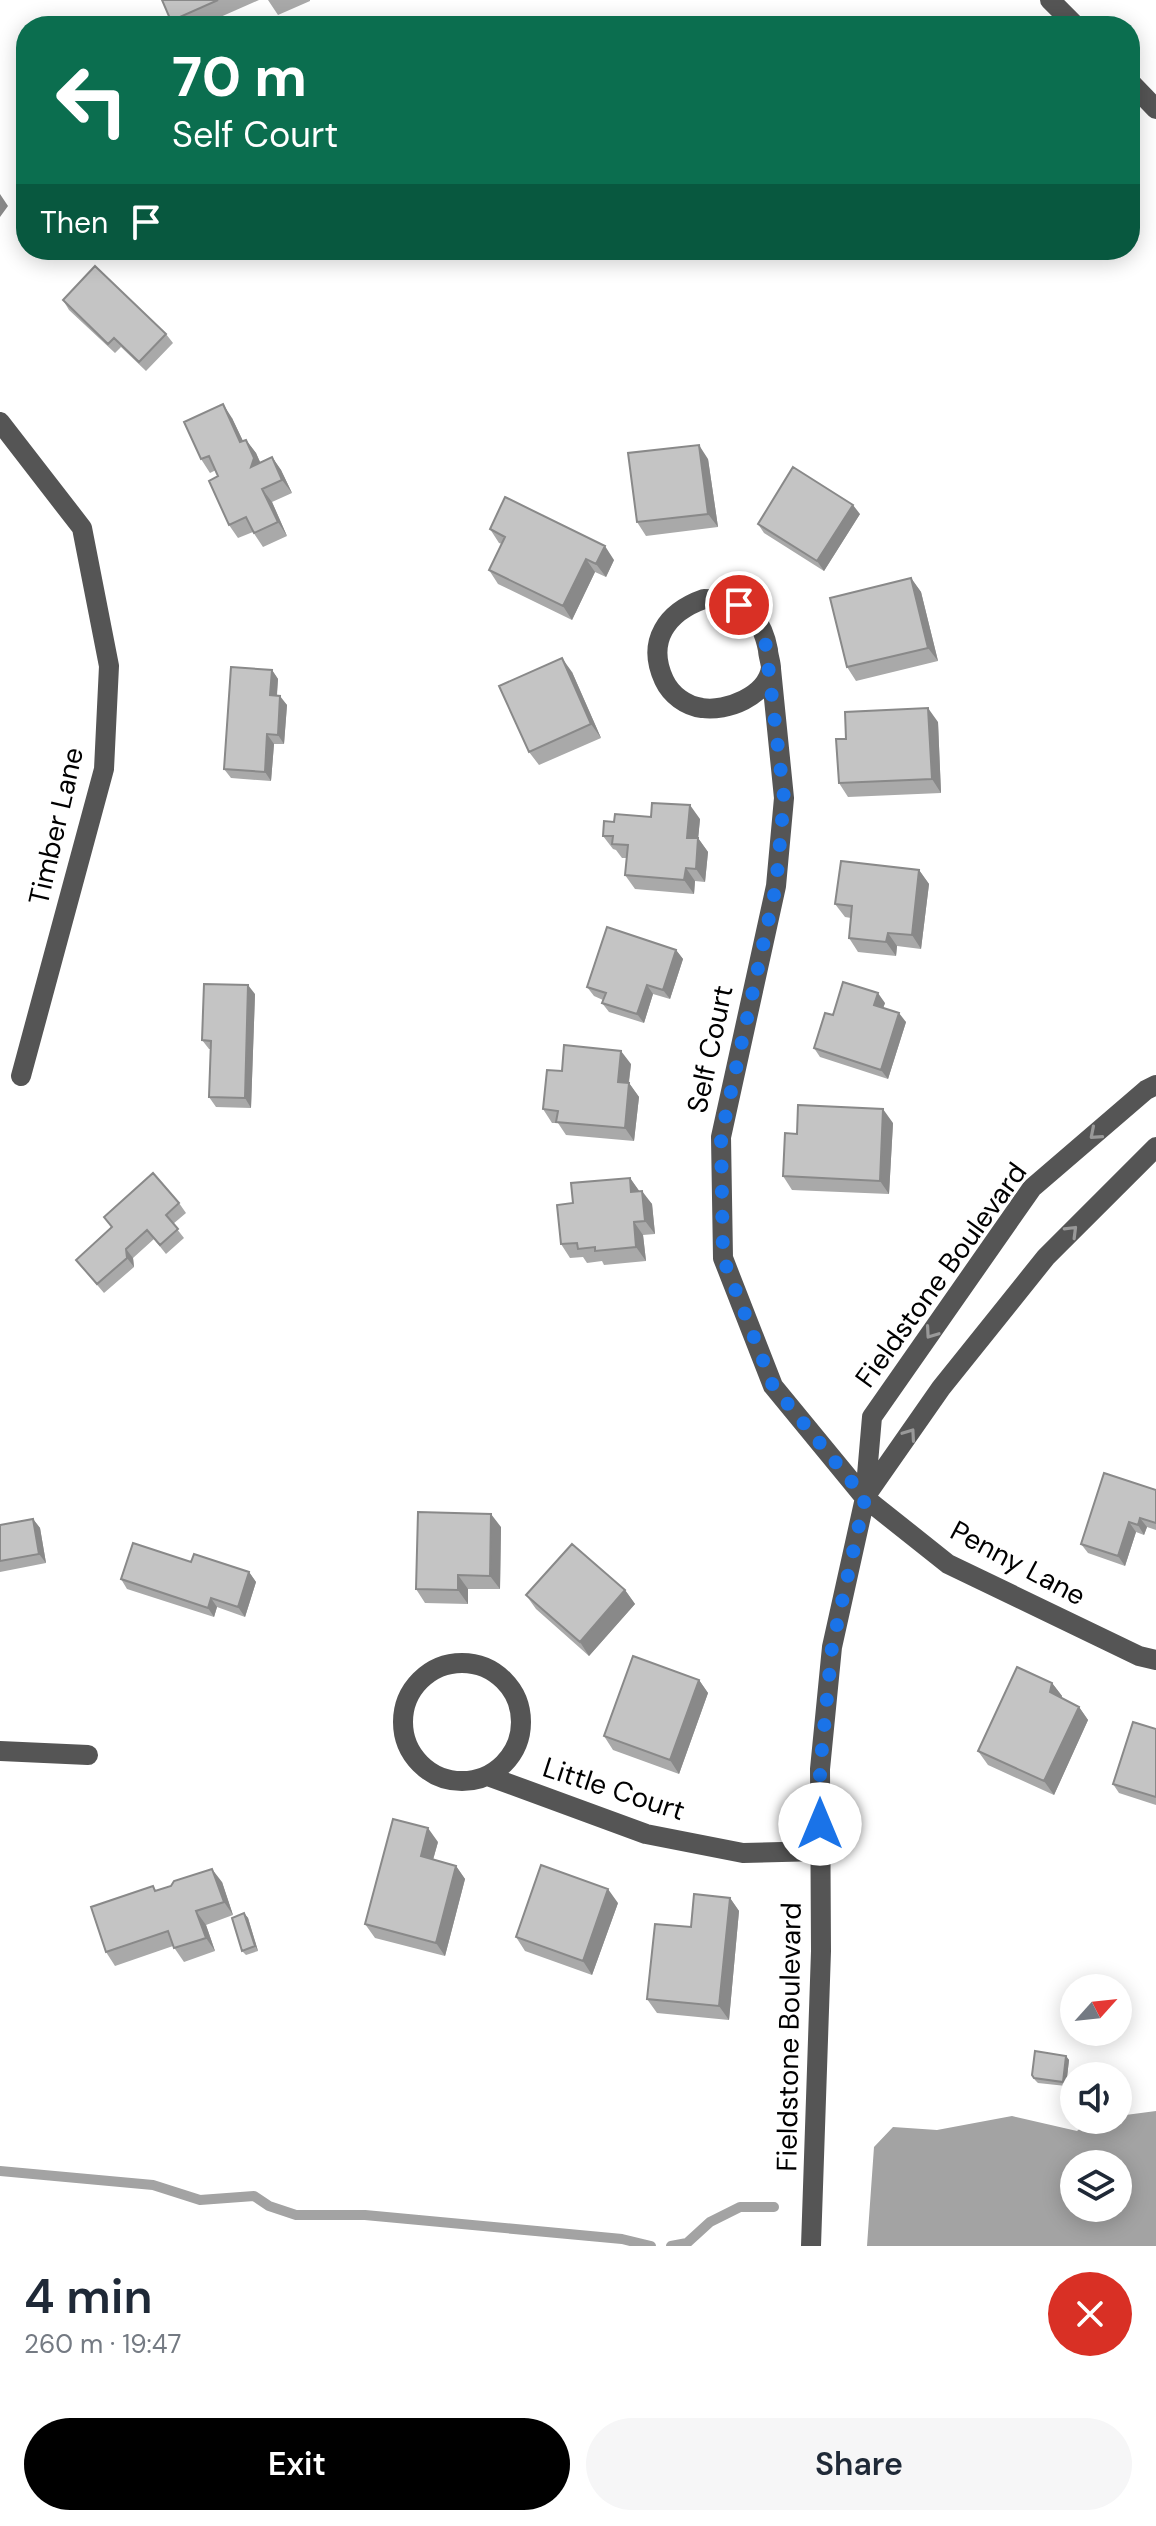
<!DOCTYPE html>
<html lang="en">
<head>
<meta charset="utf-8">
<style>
  body { margin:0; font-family:"DM Sans",sans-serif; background:#f6f6f7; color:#1f2937; height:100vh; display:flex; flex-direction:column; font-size:30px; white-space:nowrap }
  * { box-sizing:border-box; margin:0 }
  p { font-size:26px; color:#747a83 }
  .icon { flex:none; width:44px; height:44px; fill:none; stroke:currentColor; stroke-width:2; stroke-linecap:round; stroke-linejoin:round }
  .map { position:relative; height:2246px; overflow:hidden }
  .panel { display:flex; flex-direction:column; background:#fff; flex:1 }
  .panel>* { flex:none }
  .top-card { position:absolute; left:16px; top:16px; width:1124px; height:244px; border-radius:32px; box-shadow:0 4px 20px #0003; background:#0b6e4f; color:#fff; overflow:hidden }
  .needle { width:52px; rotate:63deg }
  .fabs { position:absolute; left:1060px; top:1974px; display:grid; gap:16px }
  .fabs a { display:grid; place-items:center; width:72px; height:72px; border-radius:50%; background:#fff; box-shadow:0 4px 20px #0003; font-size:40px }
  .pin { position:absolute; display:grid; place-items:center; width:68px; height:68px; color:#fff; margin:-34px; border:4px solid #fff; border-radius:50%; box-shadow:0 2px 8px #0007 }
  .me { position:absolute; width:88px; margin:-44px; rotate:0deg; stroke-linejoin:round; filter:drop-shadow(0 0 6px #0008) }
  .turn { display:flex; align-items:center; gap:28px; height:168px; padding:0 24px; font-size:36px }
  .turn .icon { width:104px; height:104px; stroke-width:2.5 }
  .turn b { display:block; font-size:56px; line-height:68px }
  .then { display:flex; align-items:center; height:76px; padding:0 24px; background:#0003; gap:16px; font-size:30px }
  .round { display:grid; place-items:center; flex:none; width:84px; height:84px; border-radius:42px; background:#f6f6f7 }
  .overview { display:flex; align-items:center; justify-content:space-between; height:136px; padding:0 24px }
  h1 { font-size:48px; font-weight:600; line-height:60px }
  .cta { display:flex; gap:16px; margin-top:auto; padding:16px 24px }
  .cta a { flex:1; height:92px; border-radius:48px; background:#000; color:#fff; font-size:32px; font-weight:600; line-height:92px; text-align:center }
  .cta a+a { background:#f6f6f7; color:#1f2937 }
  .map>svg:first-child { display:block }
  .water { fill:#a3a3a3; fill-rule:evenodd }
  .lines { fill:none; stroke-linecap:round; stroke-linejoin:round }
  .stream { stroke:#a3a3a3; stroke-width:10 }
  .minor { stroke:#555; stroke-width:20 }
  .wall { fill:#a9a9a9 }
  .shaded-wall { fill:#898989 }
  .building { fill:#c4c4c4; stroke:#898989; stroke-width:2 }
  .oneway { stroke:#999 }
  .route { stroke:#1a73e8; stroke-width:14; stroke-dasharray:0 25.2 }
  .labels { text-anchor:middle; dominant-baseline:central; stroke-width:6; stroke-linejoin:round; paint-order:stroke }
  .street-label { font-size:28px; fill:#000; stroke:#fff }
</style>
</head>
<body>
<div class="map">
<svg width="1156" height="2246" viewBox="0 0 1156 2246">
  <rect width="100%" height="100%" fill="#fff"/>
  <path class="water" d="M1156 2111V2246H867L874 2147 893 2127 937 2130 1012 2116 1077 2131 1090 2120H1118V2116ZM1074 2164H1118V2208H1074Z"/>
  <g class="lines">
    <path class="stream" d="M0 2171 153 2185 200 2200 254 2196 269 2206 296 2215H365L622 2239 651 2246
      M671 2246 687 2243 710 2222 740 2207H774"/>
    <path class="minor" d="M1050 0 1076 26
      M1130 82 1156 109
      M0 422 82 528 109 666 104 769 21 1076
      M704 599C741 599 761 613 768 650 768 655 771 663 771 668 767 696 726 712 702 708 686 706 671 695 664 680 646 641 667 612 704 599Z
      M771 669 784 798 776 886 721 1137 723 1258 773 1386 865 1498 948 1564 1139 1656 1156 1660
      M867 1494 941 1388 1046 1257 1156 1147
      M403 1722a59 59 0 1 1 118 0a59 59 0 1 1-118 0Z
      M0 1751 88 1755
      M488 1776 646 1834 743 1853 821 1851
      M811 2246 821 1951 820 1769 832 1647 865 1498 872 1417 1032 1188 1146 1090 1156 1085"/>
  </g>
  <path class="wall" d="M162 0H259L200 26H174Z
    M268 0H310V1L278 15Z
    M63 300 166 334 173 343 146 371 121 347 115 353 69 310Z
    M232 418 243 441 246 440 256 453 260 462 272 457 281 470 292 493 272 502 287 536 263 547 253 532 238 538 229 525 218 476 216 470 210 473 201 459Z
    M708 459 718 527 646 536 637 522Z
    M860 514 824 571 764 533 758 524Z
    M490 529 614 560 606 577 595 572 572 620 498 584 489 570 502 544 499 543Z
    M911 578 921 592 938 661 856 681 847 667Z
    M272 670 278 679 277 696 287 705 284 744H274L271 781 231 778 224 769Z
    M572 672 601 738 539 765 529 752Z
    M938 722 941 793 848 797 839 783Z
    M651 817 700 819 698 838 708 852 705 882 695 881 694 894 635 889 625 875 627 858H622L616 850 613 849 603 836 614 822Z
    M919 870 929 884 921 949 897 946 896 956 858 952 849 938 851 918 845 917 835 904Z
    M676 950 683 959 670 999 653 994 644 1023 609 1012 602 1003 603 1000 594 996 587 987Z
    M255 994 251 1108 216 1107 209 1097 211 1049H209L202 1040Z
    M885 1003 883 1008 906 1022 888 1079 820 1057 814 1048 833 1015Z
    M631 1064 629 1083 639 1097 634 1141 566 1135 558 1123H552L543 1109 562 1071Z
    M893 1123 889 1194 792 1190 783 1176 797 1134Z
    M630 1178 639 1191 652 1204 655 1234 643 1235 646 1261 604 1265 602 1261 587 1263 583 1257 570 1258 561 1244 573 1203Z
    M179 1203 186 1213 173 1224 184 1238 166 1254 154 1239 133 1258 134 1267 104 1293 76 1260 111 1227 104 1217Z
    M1156 1490V1530L1147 1527 1144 1535 1136 1532 1125 1566 1088 1553 1081 1544Z
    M33 1519 40 1528 46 1563 0 1572V1525Z
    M501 1527 500 1589H468V1604L425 1603 416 1589Z
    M191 1562 249 1572 256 1582 245 1617 217 1607 214 1617 127 1589 121 1579Z
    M625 1590 635 1604 589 1656 536 1609 526 1595Z
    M699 1680 708 1693 679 1774 613 1750 604 1736Z
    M1052 1683 1062 1696 1061 1698 1079 1707 1088 1720 1054 1795 988 1765 978 1751Z
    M1156 1729V1805L1119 1793 1113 1784Z
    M438 1842 433 1860 456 1866 465 1879 445 1956 375 1938 365 1924Z
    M222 1882 233 1915 206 1925 215 1951 184 1962 173 1946 115 1966 106 1952 153 1886 156 1891Z
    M730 1898 739 1911 729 2020 657 2013 647 1999 691 1927Z
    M618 1903 592 1975 525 1951 516 1937Z
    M244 1913 248 1918 258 1951 246 1955 242 1951Z
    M1066 2056 1069 2060 1066 2086 1038 2083 1035 2080 1034 2078Z"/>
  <path class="shaded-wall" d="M0 194 8 206 0 217Z
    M223 404 232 418 250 456 240 442Z
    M246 440 256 453 264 471 251 467Z
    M699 445 708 459 718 527 708 514Z
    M272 457 281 470 292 493 282 480Z
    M262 489 272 502 287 536 278 522Z
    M853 505 860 514 824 571 817 561Z
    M605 546 614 560 606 577 596 564Z
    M586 559 595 572 572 620 563 606Z
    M911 578 921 592 938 661 928 648Z
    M562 658 572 672 601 738 591 724Z
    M272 670 278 679 276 704 270 695Z
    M280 696 287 705 284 744 278 735Z
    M928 708 938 722 941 793 932 779Z
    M267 734 274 744 271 781 265 772Z
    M690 805 700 819 697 851 687 838Z
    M698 838 708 852 705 882 696 869Z
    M686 868 695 881 694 894 684 880Z
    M919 870 929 884 921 949 912 935Z
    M888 933 897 946 896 956 886 942Z
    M676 950 683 959 670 999 663 990Z
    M248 985 255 994 251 1108 245 1098Z
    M647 985 653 994 644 1023 637 1014Z
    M878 993 885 1003 881 1014 874 1005Z
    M899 1013 906 1022 888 1079 881 1070Z
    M621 1051 631 1064 627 1095 618 1082Z
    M629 1083 639 1097 634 1141 625 1128Z
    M883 1109 893 1123 889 1194 880 1181Z
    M630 1178 640 1192H631Z
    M642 1191 652 1204 655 1234 645 1221Z
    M634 1222 643 1235 646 1261 636 1247Z
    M126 1249 133 1258 134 1267 127 1258Z
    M491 1514 501 1527 500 1589 490 1576Z
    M1140 1518 1147 1527 1144 1535 1138 1525Z
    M33 1519 40 1528 46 1563 39 1554Z
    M1129 1522 1136 1532 1125 1566 1118 1556Z
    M249 1572 256 1582 245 1617 238 1607Z
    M458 1575 468 1589V1604L458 1590Z
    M625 1590 635 1604 589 1656 580 1642Z
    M211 1598 217 1607 214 1617 208 1608Z
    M699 1680 708 1693 679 1774 670 1760Z
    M1052 1683 1062 1696 1060 1706 1050 1692Z
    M1079 1707 1088 1720 1054 1795 1044 1781Z
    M428 1828 438 1842 430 1870 421 1856Z
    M456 1866 465 1879 445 1956 436 1943Z
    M212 1869 222 1882 233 1915 224 1902Z
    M608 1889 618 1903 592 1975 583 1961Z
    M730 1898 739 1911 729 2020 719 2006Z
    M196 1911 206 1925 215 1951 206 1938Z
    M244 1913 248 1918 258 1951 255 1946Z
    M1066 2056 1069 2060 1066 2086 1063 2082Z"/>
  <path class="building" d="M162 0H218L171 21Z
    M95 266 166 334 139 362 114 338 108 344 63 300Z
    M223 404 240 442 246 440 254 458 251 467 272 457 282 480 262 489 278 522 254 533 246 517 229 525 209 481 218 476 209 456 201 459 184 422Z
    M699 445 708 514 637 522 628 453Z
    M793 467 853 505 817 561 758 524Z
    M505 497 605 546 596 564 586 559 563 606 489 570 505 537 490 529Z
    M911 578 928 648 847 667 830 598Z
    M562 658 591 724 529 752 499 686Z
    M231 667 272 670 270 695 280 696 278 735 267 734 265 772 224 769Z
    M928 708 932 779 839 783 836 739H846L845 712Z
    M652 803 690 805 687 838H698L696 869 686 868 684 880 625 875 628 845 612 844 613 836H603L604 821 614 822 615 814 651 817Z
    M841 861 919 870 912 935 888 933 886 942 849 938 852 906 835 904Z
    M607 927 676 950 663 990 647 985 637 1014 602 1003 606 993 587 987Z
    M843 982 878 993 874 1005 899 1013 881 1070 814 1048 825 1013 833 1015Z
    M204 984 248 985 245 1098 209 1097 211 1041 202 1040Z
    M564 1045 621 1051 618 1082 629 1083 625 1128 556 1122 558 1111 543 1109 547 1070 562 1071Z
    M798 1105 883 1109 880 1181 783 1176 785 1133 797 1134Z
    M153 1173 179 1203 166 1215 178 1229 160 1245 147 1230 126 1249 127 1258 97 1284 76 1260 112 1227 104 1217Z
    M630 1178 631 1192 642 1191 645 1221 634 1222 636 1247 595 1251V1247L578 1249 577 1243 561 1244 557 1205 573 1203 571 1183Z
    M1104 1473 1156 1490V1523L1140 1518 1138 1525 1129 1522 1118 1556 1081 1544Z
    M418 1512 491 1514 490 1576 458 1575V1590L416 1589Z
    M33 1519 39 1554 0 1561V1525Z
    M133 1543 191 1562 194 1554 249 1572 238 1607 211 1598 208 1608 121 1579Z
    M572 1544 625 1590 580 1642 526 1595Z
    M633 1656 699 1680 670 1760 604 1736Z
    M1017 1667 1052 1683 1050 1692 1079 1707 1044 1781 978 1751Z
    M1133 1722 1156 1729V1797L1113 1784Z
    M393 1819 428 1828 421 1856 456 1866 436 1943 365 1924Z
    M541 1865 608 1889 583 1961 516 1937Z
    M212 1869 224 1902 196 1911 206 1938 174 1948 168 1931 106 1952 91 1907 153 1886 155 1891 171 1886 174 1881Z
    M694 1894 730 1898 719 2006 647 1999 655 1924 691 1927Z
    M244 1913 255 1946 242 1951 232 1918Z
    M1035 2051 1066 2056 1063 2082 1034 2078 1032 2075Z"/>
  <defs><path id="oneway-chevron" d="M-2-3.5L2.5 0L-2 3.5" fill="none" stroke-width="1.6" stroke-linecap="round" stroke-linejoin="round" transform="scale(2)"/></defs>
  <g class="oneway">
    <use href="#oneway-chevron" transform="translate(1095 1134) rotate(139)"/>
    <use href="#oneway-chevron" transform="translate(1072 1231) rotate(-45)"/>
    <use href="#oneway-chevron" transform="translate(931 1333) rotate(125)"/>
    <use href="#oneway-chevron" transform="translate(910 1434) rotate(-55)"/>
  </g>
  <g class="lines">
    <path class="route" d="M739 605 754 616 764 631 784 798 776 886 721 1137 723 1258 773 1386 865 1498 832 1647 820 1769V1824"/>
  </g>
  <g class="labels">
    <g class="street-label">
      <text transform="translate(56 826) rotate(-77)">Timber Lane</text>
      <text transform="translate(710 1049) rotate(-78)">Self Court</text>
      <text transform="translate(941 1275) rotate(-54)">Fieldstone Boulevard</text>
      <text transform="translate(1018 1563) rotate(28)">Penny Lane</text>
      <text transform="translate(614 1789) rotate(18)">Little Court</text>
      <text transform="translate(789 2037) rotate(-89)">Fieldstone Boulevard</text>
    </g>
  </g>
</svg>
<div class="fabs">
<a><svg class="needle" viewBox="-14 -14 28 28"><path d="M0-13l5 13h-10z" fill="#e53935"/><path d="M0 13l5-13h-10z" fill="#747a83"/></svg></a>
<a><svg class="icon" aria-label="sound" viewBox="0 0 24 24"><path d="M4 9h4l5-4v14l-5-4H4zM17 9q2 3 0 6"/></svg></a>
<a><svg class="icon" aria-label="layers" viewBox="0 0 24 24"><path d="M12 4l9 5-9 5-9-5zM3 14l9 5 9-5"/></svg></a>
</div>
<div class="pin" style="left:739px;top:605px;background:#d93025"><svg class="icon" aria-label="arrive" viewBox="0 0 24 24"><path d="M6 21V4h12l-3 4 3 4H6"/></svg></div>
<svg class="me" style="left:820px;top:1824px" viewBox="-20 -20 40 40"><circle r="19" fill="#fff"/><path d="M0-13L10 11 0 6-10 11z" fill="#1a73e8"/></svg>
<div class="top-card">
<div class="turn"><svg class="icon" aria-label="left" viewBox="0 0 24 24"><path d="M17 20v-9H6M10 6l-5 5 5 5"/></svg><div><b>70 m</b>Self Court</div></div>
<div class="then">Then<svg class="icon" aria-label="arrive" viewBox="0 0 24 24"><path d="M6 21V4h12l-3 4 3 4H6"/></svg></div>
</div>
</div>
<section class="panel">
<div class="overview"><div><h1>4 min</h1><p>260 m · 19:47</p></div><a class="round" style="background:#d93025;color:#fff"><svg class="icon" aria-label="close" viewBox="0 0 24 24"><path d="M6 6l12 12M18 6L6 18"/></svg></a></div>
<div class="cta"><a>Exit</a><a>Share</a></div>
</section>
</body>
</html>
